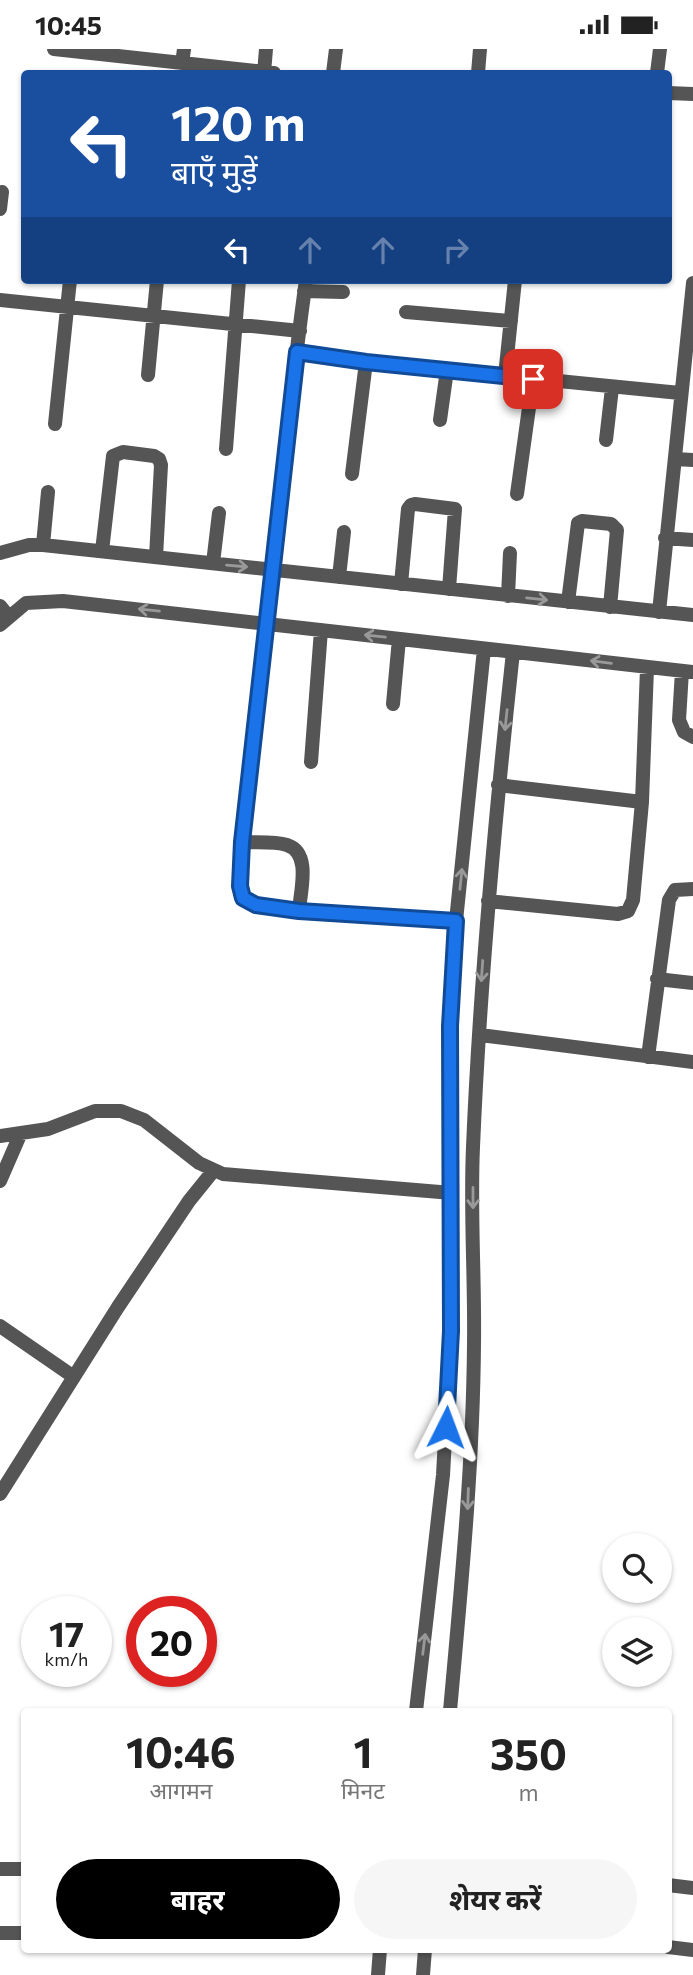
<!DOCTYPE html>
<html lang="hi">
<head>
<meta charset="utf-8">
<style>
  body { margin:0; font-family:Commissioner,"Noto Sans Devanagari",sans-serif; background:#f6f6f6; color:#222; height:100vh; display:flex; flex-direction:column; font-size:26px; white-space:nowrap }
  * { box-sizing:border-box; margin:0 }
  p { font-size:23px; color:#767676 }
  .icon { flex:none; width:38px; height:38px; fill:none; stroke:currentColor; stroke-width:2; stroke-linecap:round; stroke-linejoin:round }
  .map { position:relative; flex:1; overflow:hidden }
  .side { position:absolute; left:21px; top:1659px; width:651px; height:245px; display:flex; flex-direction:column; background:#fff; border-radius:7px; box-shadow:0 2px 5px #0004 }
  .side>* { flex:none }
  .banner { position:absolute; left:21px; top:21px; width:651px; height:214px; border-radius:7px; box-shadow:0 2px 5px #0004; background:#1a4fa0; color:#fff; overflow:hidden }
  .fabs { position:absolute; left:602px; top:1484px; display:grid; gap:14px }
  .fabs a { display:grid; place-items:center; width:70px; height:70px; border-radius:50%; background:#fff; box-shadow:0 2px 5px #0004; font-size:35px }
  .speed { position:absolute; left:21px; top:1547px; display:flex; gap:14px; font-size:35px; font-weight:700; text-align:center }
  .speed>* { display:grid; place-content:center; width:91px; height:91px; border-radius:50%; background:#fff; box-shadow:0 2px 5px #0004; line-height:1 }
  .speed small { font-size:18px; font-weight:400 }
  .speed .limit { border:10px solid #d22; background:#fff; color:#111 }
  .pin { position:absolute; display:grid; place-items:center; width:60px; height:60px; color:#fff; margin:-30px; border-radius:14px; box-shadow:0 4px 10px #0006 }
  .me { position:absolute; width:77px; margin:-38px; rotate:3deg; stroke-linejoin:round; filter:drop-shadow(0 0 5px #0008) }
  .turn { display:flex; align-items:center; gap:24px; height:147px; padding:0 35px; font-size:32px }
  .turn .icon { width:91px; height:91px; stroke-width:2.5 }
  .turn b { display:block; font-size:49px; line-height:60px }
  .lanes { display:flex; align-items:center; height:66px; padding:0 35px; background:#0003; justify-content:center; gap:35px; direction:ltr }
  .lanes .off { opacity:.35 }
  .eta { display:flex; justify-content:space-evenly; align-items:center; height:119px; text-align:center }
  .eta b { font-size:42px; font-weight:700; line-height:49px }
  .button { display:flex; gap:14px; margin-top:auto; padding:14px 35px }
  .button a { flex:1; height:80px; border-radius:42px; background:#000; color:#fff; font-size:28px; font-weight:700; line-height:80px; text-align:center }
  .button a+a { background:#f6f6f6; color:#222 }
  .status { display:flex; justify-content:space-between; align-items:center; height:49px; padding:0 35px; background:#fff; direction:ltr }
  .status svg { height:19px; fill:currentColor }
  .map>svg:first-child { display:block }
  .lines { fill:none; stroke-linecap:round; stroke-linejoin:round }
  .service { stroke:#555; stroke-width:14 }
  .oneway { stroke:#999 }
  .route-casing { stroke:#114b97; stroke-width:18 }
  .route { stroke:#1a73e8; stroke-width:12 }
</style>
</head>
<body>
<div class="status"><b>10:45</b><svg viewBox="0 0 49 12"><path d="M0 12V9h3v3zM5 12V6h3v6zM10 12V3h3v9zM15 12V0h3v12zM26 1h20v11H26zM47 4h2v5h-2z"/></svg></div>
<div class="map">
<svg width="693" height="1926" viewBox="0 0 693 1926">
  <rect width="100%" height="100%" fill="#fff"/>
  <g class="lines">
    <path class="service" d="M54 0 274 24
      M182 15 184 0
      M264 24 266 0
      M333 24 336 0
      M478 24 480 0
      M657 24 660 0
      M668 44 693 45
      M0 160 2 143
      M306 231C285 382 271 534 254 686 250 725 233 816 243 849L255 856 299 862 456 872
      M304 242 343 243
      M0 251 300 282
      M406 263 511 272
      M297 303 366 313 680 344
      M148 326 157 231
      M505 327 515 231
      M440 371 447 321
      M55 375 70 231
      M606 391 612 339
      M226 400 239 231
      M675 410 693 411
      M352 425 366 313
      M517 445 533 330
      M665 489 693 491
      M43 496 48 443
      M102 502 113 407 123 403 154 407 159 410 161 416 156 508
      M0 504 29 496H43L693 566
      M213 514 219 464
      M339 528 344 483
      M401 535 408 460 411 456 415 455 455 460 449 540
      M508 547 510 504
      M568 553 578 474 582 472 611 475 617 481 610 558
      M0 557 9 568
      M659 563 693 234
      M0 576 26 554 63 552 693 623
      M682 622 679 671 684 683 693 688
      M393 655 399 590
      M311 713 321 581
      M498 736 642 753
      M242 793C256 794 274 792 287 796 312 804 300 843 299 862
      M488 852 618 865 628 862 633 851 642 753 647 619
      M657 930 693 934
      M480 986 693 1013
      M648 1008 669 851 675 841 693 840
      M0 1087 48 1080 95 1062H121L144 1071 199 1114 223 1125 452 1144
      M0 1132 20 1086
      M0 1277 74 1328
      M0 1445 118 1258 189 1152 214 1121
      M416 1662 443 1426 451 1282 450 977 456 872 484 600
      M450 1662C461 1540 473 1418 474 1295 475 1229 470 1163 473 1098 480 932 495 768 513 603
      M0 1820H24
      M668 1836 693 1839
      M0 1884H24
      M668 1898 693 1901
      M378 1926 380 1900
      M423 1926 425 1900"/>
  </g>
  <defs><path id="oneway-shaft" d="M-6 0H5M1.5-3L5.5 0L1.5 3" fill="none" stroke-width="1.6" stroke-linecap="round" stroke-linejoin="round" transform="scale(1.75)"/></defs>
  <g class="oneway">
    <use href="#oneway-shaft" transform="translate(237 517) rotate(5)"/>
    <use href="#oneway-shaft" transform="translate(537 550) rotate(6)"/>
    <use href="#oneway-shaft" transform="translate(149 561) rotate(-174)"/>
    <use href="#oneway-shaft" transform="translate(375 587) rotate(-174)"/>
    <use href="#oneway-shaft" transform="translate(601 613) rotate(-173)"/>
    <use href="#oneway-shaft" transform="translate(506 671) rotate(96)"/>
    <use href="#oneway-shaft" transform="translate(461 830) rotate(-84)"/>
    <use href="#oneway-shaft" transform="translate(482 922) rotate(94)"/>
    <use href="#oneway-shaft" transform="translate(473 1149) rotate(90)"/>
    <use href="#oneway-shaft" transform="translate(468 1450) rotate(92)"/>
    <use href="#oneway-shaft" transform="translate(424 1595) rotate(-83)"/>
  </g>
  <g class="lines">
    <g class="route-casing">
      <path id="route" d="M446 1378 451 1282 450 977 456 872 299 862 256 856 243 849 240 837 242 793 297 303 366 313 533 330"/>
    </g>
    <use href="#route" class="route"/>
  </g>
</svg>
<div class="fabs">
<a><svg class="icon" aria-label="search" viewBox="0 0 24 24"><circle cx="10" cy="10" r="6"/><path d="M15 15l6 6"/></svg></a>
<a><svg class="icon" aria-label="layers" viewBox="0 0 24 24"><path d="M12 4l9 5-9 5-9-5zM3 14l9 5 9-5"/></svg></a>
</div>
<div class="speed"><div>17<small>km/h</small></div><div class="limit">20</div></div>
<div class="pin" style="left:533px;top:330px;background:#d93025"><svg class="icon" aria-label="arrive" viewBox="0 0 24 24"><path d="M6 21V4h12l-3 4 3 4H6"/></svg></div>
<svg class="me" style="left:446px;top:1378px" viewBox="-20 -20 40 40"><path d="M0-17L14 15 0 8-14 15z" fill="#1a73e8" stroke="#fff" stroke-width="4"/></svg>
<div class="banner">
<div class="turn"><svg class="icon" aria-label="left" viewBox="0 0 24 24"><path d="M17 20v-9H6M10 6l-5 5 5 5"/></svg><div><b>120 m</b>बाएँ मुड़ें</div></div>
<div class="lanes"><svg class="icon" aria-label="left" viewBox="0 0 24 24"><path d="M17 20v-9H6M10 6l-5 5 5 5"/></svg><svg class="icon off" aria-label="ahead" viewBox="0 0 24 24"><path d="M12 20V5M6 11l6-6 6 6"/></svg><svg class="icon off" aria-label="ahead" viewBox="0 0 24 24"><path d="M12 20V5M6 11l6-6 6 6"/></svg><svg class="icon off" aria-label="right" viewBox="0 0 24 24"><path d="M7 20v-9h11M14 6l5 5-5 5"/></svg></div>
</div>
<section class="side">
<div class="eta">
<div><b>10:46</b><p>आगमन</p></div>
<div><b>1</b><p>मिनट</p></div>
<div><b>350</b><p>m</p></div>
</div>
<div class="button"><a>बाहर</a><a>शेयर करें</a></div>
</section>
</div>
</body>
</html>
